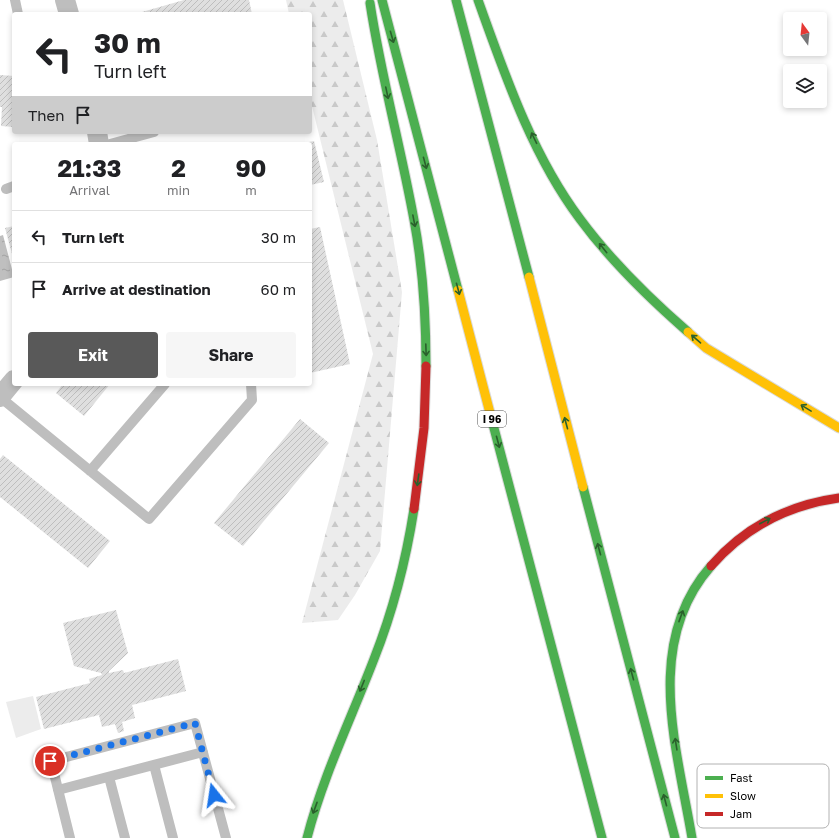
<!DOCTYPE html>
<html lang="en">
<head>
<meta charset="utf-8">
<style>
  body { margin:0; font-family:"Golos Text",sans-serif; background:#f6f6f6; color:#202124; height:100vh; display:flex; flex-direction:column; font-size:15px; white-space:nowrap }
  * { box-sizing:border-box; margin:0 }
  p { font-size:13px; color:#757577 }
  .icon { flex:none; width:22px; height:22px; fill:none; stroke:currentColor; stroke-width:2; stroke-linecap:round; stroke-linejoin:round }
  .map { position:relative; flex:1; overflow:hidden }
  .panel { position:absolute; left:12px; top:142px; width:300px; height:244px; display:flex; flex-direction:column; background:#fff; border-radius:4px; box-shadow:0 2px 6px #0003 }
  .panel>* { flex:none }
  .guide { position:absolute; left:12px; top:12px; width:300px; height:122px; border-radius:4px; box-shadow:0 2px 6px #0003; background:#fff; color:#202124; overflow:hidden }
  .needle { width:26px; rotate:345deg }
  .tools { position:absolute; left:783px; top:12px; display:grid; gap:8px }
  .tools a { display:grid; place-items:center; width:44px; height:44px; border-radius:4px; background:#fff; box-shadow:0 2px 6px #0003; font-size:20px }
  .pin { position:absolute; display:grid; place-items:center; width:34px; height:34px; color:#fff; margin:-17px; border:2px solid #fff; border-radius:50%; box-shadow:0 1px 4px #0007 }
  .me { position:absolute; width:44px; margin:-22px; rotate:345deg; stroke-linejoin:round; filter:drop-shadow(0 0 3px #0008) }
  .turn { display:flex; align-items:center; gap:14px; height:84px; padding:0 16px; font-size:18px }
  .turn .icon { width:52px; height:52px; stroke-width:2.5 }
  .turn b { display:block; font-size:28px; line-height:34px }
  .then { display:flex; align-items:center; height:38px; padding:0 16px; background:#0003; gap:8px; font-size:15px }
  .eta { display:flex; justify-content:space-evenly; align-items:center; height:68px; text-align:center }
  .eta b { font-size:24px; font-weight:700; line-height:28px }
  .action { display:flex; gap:8px; margin-top:auto; padding:8px 16px }
  .action a { flex:1; height:46px; border-radius:4px; background:#595959; color:#fff; font-size:16px; font-weight:700; line-height:46px; text-align:center }
  .action a+a { background:#f6f6f6; color:#202124 }
  ul { padding:0; list-style:none }
  li { display:flex; align-items:center; gap:12px; height:52px; padding:0 16px; border-top:1px solid #e0e0e0 }
  li div { flex:1 }
  li b { display:block; font-size:15px }
  li em { font-style:normal }
  .map>svg:first-child { display:block }
  .green { fill:#ececec }
  .forest { fill:url(#forest-firs) }
  .water { fill:url(#water-ripples) }
  .building { fill:url(#building-hatch) }
  .lines { fill:none; stroke-linecap:round; stroke-linejoin:round }
  .fast-casing { stroke:#dbdbdb; stroke-width:11 }
  .slow-casing { stroke:#dbdbdb; stroke-width:11 }
  .jam-casing { stroke:#dbdbdb; stroke-width:11 }
  .lane { stroke:#bebebe; stroke-width:10 }
  .street { stroke:#bebebe; stroke-width:20 }
  .fast { stroke:#4caf50; stroke-width:9 }
  .slow { stroke:#ffc107; stroke-width:9 }
  .jam { stroke:#c62828; stroke-width:9 }
  .oneway { stroke:#2a602c }
  .route { stroke:#1a73e8; stroke-width:7; stroke-dasharray:0 12.6 }
  .labels { text-anchor:middle; dominant-baseline:central; stroke-width:3.5; stroke-linejoin:round; paint-order:stroke }
  .shield { fill:#fff; stroke:#4c4c4c; stroke-width:1 }
  .shield-label { font-size:10px; font-weight:bold; fill:#000 }
  .key { fill:#fff; stroke:#b2b2b2; stroke-width:1 }
  .key-label { font-size:11px; fill:#000 }
</style>
</head>
<body>
<div class="map">
<svg width="839" height="838" viewBox="0 0 839 838">
  <defs>
    <pattern id="forest-firs" width="22" height="20" patternUnits="userSpaceOnUse"><rect width="22" height="20" fill="#ececec"/><path d="M5 1l3.5 6h-7zM16 11l3.5 6h-7z" fill="#c9c9c9"/></pattern>
    <pattern id="water-ripples" width="26" height="14" patternUnits="userSpaceOnUse"><rect width="26" height="14" fill="#bfbfbf"/><path d="M2 4q2-2 4 0t4 0M15 11q2-2 4 0t4 0" fill="none" stroke="#a2a2a2"/></pattern>
    <pattern id="building-hatch" width="6" height="6" patternUnits="userSpaceOnUse"><rect width="6" height="6" fill="#dfdfdf"/><path d="M-1 1l2-2M0 6l6-6M5 7l2-2" fill="none" stroke="#bebebe"/></pattern>
  </defs>
  <rect width="100%" height="100%" fill="#fff"/>
  <path class="green" d="M33 696 41 729 16 738 6 702Z"/>
  <path class="forest" d="M286 0H343L377 140 402 292 380 551 355 595 338 620 302 623 373 354 310 98V14H289Z"/>
  <path class="water" d="M3 235 14 277 0 281V236Z"/>
  <path class="building" d="M184 0H249L252 14H135Z
    M0 75 14 76V127L1 126 2 107H0Z
    M314 141 324 182 310 185V144L303 143Z
    M14 226V261L5 228Z
    M320 227 350 364 310 373V229Z
    M63 384H110L84 416 56 393Z
    M300 419 329 443 243 546 214 523Z
    M3 455 110 541 88 568 0 497V459Z
    M116 610 128 653 109 671V673L123 670 124 673 178 659 186 691 132 705 135 718 122 722 124 731 118 733 115 724 102 727 99 715 44 729 36 697 90 683 89 679 102 675 101 673 74 666 63 623Z"/>
  <g class="lines">
    <g class="fast-casing">
      <path id="fast" d="M382 0 458 290
        M456 0 529 277
        M478 0C505 75 532 155 580 219 611 261 649 298 688 332
        M370 3C381 76 401 148 414 220 423 268 426 317 426 366
        M490 413 602 838
        M583 487 675 838
        M307 838C323 776 351 719 374 659 393 611 406 560 414 509
        M692 838C677 748 643 643 711 566"/>
    </g>
    <g class="slow-casing">
      <path id="slow" d="M529 277 583 487
        M458 290 490 413
        M688 332 706 348 839 428"/>
    </g>
    <g class="jam-casing">
      <path id="jam" d="M414 509 424 428 426 366
        M711 566C745 527 788 505 839 498"/>
    </g>
    <path class="lane" d="M15 0 18 14
      M110 144 154 132
      M6 189 14 186
      M0 397 149 519 252 400 251 384
      M90 471 165 384
      M154 765 173 838
      M109 777 125 838
      M58 790 203 752
      M70 838 51 761 195 723 226 838"/>
    <path class="street" d="M65 0 69 14
      M97 132 99 144
      M0 397 14 380"/>
    <use href="#fast" class="fast"/>
    <use href="#slow" class="slow"/>
    <use href="#jam" class="jam"/>
  </g>
  <defs><path id="oneway-shaft" d="M-6 0H5M1.5-3L5.5 0L1.5 3" fill="none" stroke-width="1.6" stroke-linecap="round" stroke-linejoin="round"/></defs>
  <g class="oneway">
    <use href="#oneway-shaft" transform="translate(392 37) rotate(74)"/>
    <use href="#oneway-shaft" transform="translate(387 93) rotate(78)"/>
    <use href="#oneway-shaft" transform="translate(534 138) rotate(-116)"/>
    <use href="#oneway-shaft" transform="translate(425 163) rotate(75)"/>
    <use href="#oneway-shaft" transform="translate(414 221) rotate(79)"/>
    <use href="#oneway-shaft" transform="translate(603 248) rotate(-129)"/>
    <use href="#oneway-shaft" transform="translate(458 289) rotate(75)"/>
    <use href="#oneway-shaft" transform="translate(696 339) rotate(-139)"/>
    <use href="#oneway-shaft" transform="translate(426 350) rotate(88)"/>
    <use href="#oneway-shaft" transform="translate(806 408) rotate(-149)"/>
    <use href="#oneway-shaft" transform="translate(566 423) rotate(-105)"/>
    <use href="#oneway-shaft" transform="translate(498 442) rotate(75)"/>
    <use href="#oneway-shaft" transform="translate(418 480) rotate(98)"/>
    <use href="#oneway-shaft" transform="translate(765 521) rotate(-28)"/>
    <use href="#oneway-shaft" transform="translate(599 549) rotate(-105)"/>
    <use href="#oneway-shaft" transform="translate(681 616) rotate(-70)"/>
    <use href="#oneway-shaft" transform="translate(632 674) rotate(-105)"/>
    <use href="#oneway-shaft" transform="translate(362 686) rotate(112)"/>
    <use href="#oneway-shaft" transform="translate(676 744) rotate(-99)"/>
    <use href="#oneway-shaft" transform="translate(665 800) rotate(-105)"/>
    <use href="#oneway-shaft" transform="translate(315 808) rotate(110)"/>
  </g>
  <g class="lines">
    <path class="route" d="M50 761 195 723 214 795"/>
  </g>
  <g class="labels">
    <rect class="shield" x="478" y="411" width="28" height="16" rx="3"/>
    <g class="shield-label">
      <text x="492" y="419">I 96</text>
    </g>
  </g>
  <rect x="697" y="764" width="132" height="64" rx="6" class="key"/>
  <rect x="705" y="776" width="18" height="4" fill="#4caf50"/>
  <rect x="705" y="794" width="18" height="4" fill="#ffc107"/>
  <rect x="705" y="812" width="18" height="4" fill="#c62828"/>
  <g class="key-label">
    <text x="730" y="782">Fast</text>
    <text x="730" y="800">Slow</text>
    <text x="730" y="818">Jam</text>
  </g>
</svg>
<div class="tools">
<a><svg class="needle" viewBox="-14 -14 28 28"><path d="M0-13l5 13h-10z" fill="#e53935"/><path d="M0 13l5-13h-10z" fill="#757577"/></svg></a>
<a><svg class="icon" aria-label="layers" viewBox="0 0 24 24"><path d="M12 4l9 5-9 5-9-5zM3 14l9 5 9-5"/></svg></a>
</div>
<div class="pin" style="left:50px;top:761px;background:#d93025"><svg class="icon" aria-label="arrive" viewBox="0 0 24 24"><path d="M6 21V4h12l-3 4 3 4H6"/></svg></div>
<svg class="me" style="left:214px;top:795px" viewBox="-20 -20 40 40"><path d="M0-17L14 15 0 8-14 15z" fill="#1a73e8" stroke="#fff" stroke-width="4"/></svg>
<div class="guide">
<div class="turn"><svg class="icon" aria-label="left" viewBox="0 0 24 24"><path d="M17 20v-9H6M10 6l-5 5 5 5"/></svg><div><b>30 m</b>Turn left</div></div>
<div class="then">Then<svg class="icon" aria-label="arrive" viewBox="0 0 24 24"><path d="M6 21V4h12l-3 4 3 4H6"/></svg></div>
</div>
<section class="panel">
<div class="eta">
<div><b>21:33</b><p>Arrival</p></div>
<div><b>2</b><p>min</p></div>
<div><b>90</b><p>m</p></div>
</div>
<ul>
<li><svg class="icon" aria-label="left" viewBox="0 0 24 24"><path d="M17 20v-9H6M10 6l-5 5 5 5"/></svg><div><b>Turn left</b></div><em>30 m</em></li>
<li><svg class="icon" aria-label="arrive" viewBox="0 0 24 24"><path d="M6 21V4h12l-3 4 3 4H6"/></svg><div><b>Arrive at destination</b></div><em>60 m</em></li>
</ul>
<div class="action"><a>Exit</a><a>Share</a></div>
</section>
</div>
</body>
</html>
